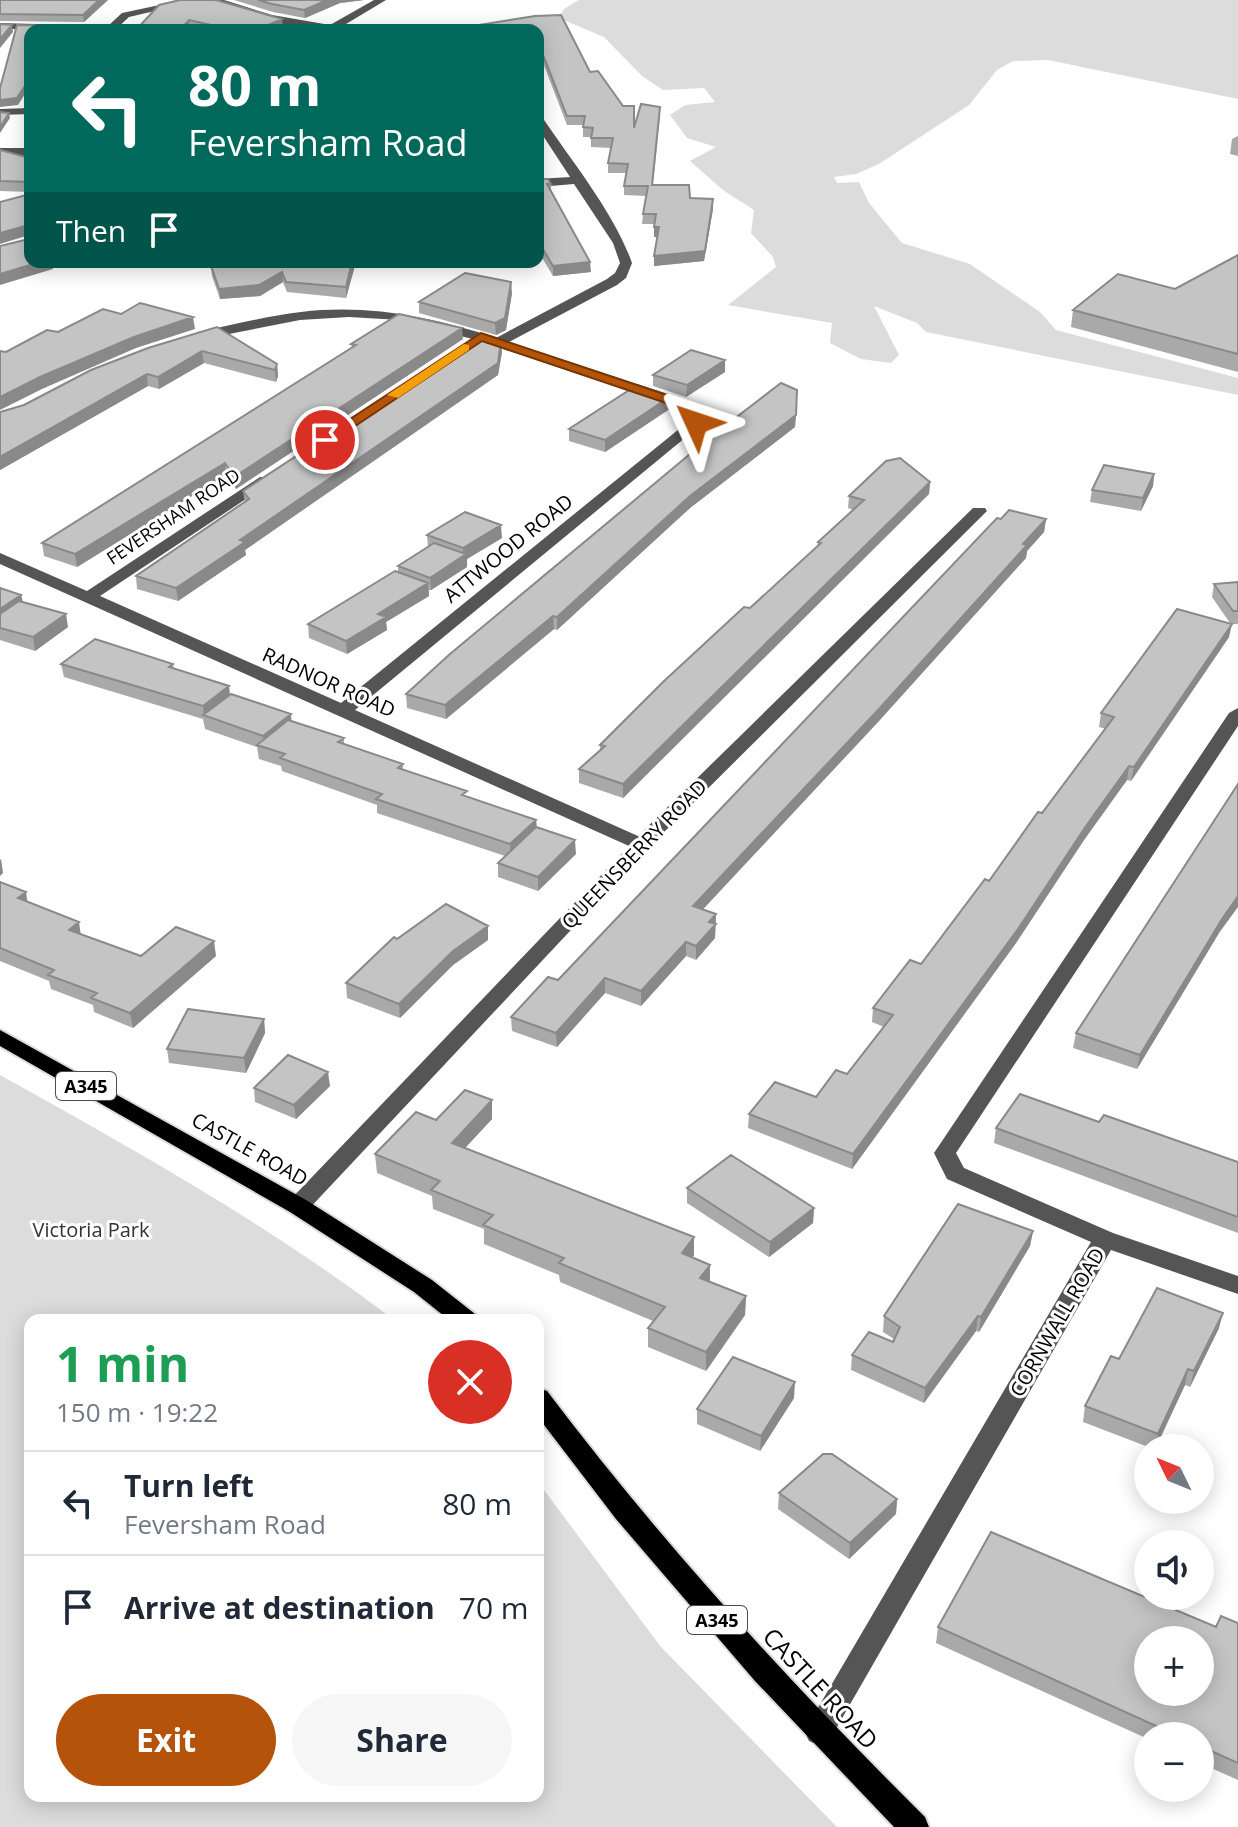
<!DOCTYPE html>
<html lang="en">
<head>
<meta charset="utf-8">
<style>
  body { margin:0; font-family:"Open Sans",sans-serif; background:#f6f6f7; color:#1f2937; height:100vh; display:flex; flex-direction:column; font-size:30px; white-space:nowrap }
  * { box-sizing:border-box; margin:0 }
  p { font-size:26px; color:#747a83 }
  .icon { flex:none; width:44px; height:44px; fill:none; stroke:currentColor; stroke-width:2; stroke-linecap:round; stroke-linejoin:round }
  .map { position:relative; flex:1; overflow:hidden }
  .details { position:absolute; left:24px; top:1314px; width:520px; height:488px; display:flex; flex-direction:column; background:#fff; border-radius:16px; box-shadow:0 4px 20px #0003 }
  .details>* { flex:none }
  .top-card { position:absolute; left:24px; top:24px; width:520px; height:244px; border-radius:16px; box-shadow:0 4px 20px #0003; background:#00695c; color:#fff; overflow:hidden }
  .needle { width:52px; rotate:313deg }
  .fabs { position:absolute; left:1134px; top:1434px; display:grid; gap:16px }
  .fabs a { display:grid; place-items:center; width:80px; height:80px; border-radius:50%; background:#fff; box-shadow:0 4px 20px #0003; font-size:40px }
  .pin { position:absolute; display:grid; place-items:center; width:68px; height:68px; color:#fff; margin:-34px; border:4px solid #fff; border-radius:50%; box-shadow:0 2px 8px #0007 }
  .me { position:absolute; width:88px; margin:-44px; rotate:312deg; stroke-linejoin:round; filter:drop-shadow(0 0 6px #0008) }
  .turn { display:flex; align-items:center; gap:28px; height:168px; padding:0 32px; font-size:36px }
  .turn .icon { width:104px; height:104px; stroke-width:2.5 }
  .turn b { display:block; font-size:56px; line-height:68px }
  .then { display:flex; align-items:center; height:76px; padding:0 32px; background:#0003; gap:16px; font-size:30px }
  .round { display:grid; place-items:center; flex:none; width:84px; height:84px; border-radius:42px; background:#f6f6f7 }
  .head { display:flex; align-items:center; justify-content:space-between; height:136px; padding:0 32px }
  h1 { font-size:48px; font-weight:700; line-height:60px; color:#1e9e55 }
  .cta { display:flex; gap:16px; margin-top:auto; padding:16px 32px }
  .cta a { flex:1; height:92px; border-radius:48px; background:#b45309; color:#fff; font-size:32px; font-weight:700; line-height:92px; text-align:center }
  .cta a+a { background:#f6f6f7; color:#1f2937 }
  ul { padding:0; list-style:none }
  li { display:flex; align-items:center; gap:24px; height:104px; padding:0 32px; border-top:2px solid #e0e1e3 }
  li div { flex:1 }
  li b { display:block; font-size:30px }
  li em { font-style:normal }
  .map>svg:first-child { display:block }
  .green { fill:#dcdcdc }
  .lines { fill:none; stroke-linecap:round; stroke-linejoin:round }
  .major-casing { stroke:#dbdbdb; stroke-width:4 }
  .minor { fill:#555; fill-rule:evenodd }
  .major { fill:#000; fill-rule:evenodd }
  .wall { fill:#a9a9a9 }
  .shaded-wall { fill:#898989 }
  .building { fill:#c4c4c4; stroke:#898989; stroke-width:2; fill-rule:evenodd }
  .route { fill:#b45309; stroke:#753606; stroke-width:2 }
  .slow { fill:#f59e0b }
  .labels { text-anchor:middle; dominant-baseline:central; stroke-width:6; stroke-linejoin:round; paint-order:stroke }
  .far-street-label { font-size:18px; fill:#000; stroke:#fff }
  .shield { fill:#fff; stroke:#4c4c4c; stroke-width:2 }
  .shield-label { font-size:18px; font-weight:bold; fill:#000 }
  .street-label { font-size:20px; fill:#000; stroke:#fff }
  .park-label { font-size:20px; fill:#333; stroke:#fff }
  .near-street-label { font-size:24px; fill:#000; stroke:#fff }
</style>
</head>
<body>
<div class="map">
<svg width="1238" height="1827" viewBox="0 0 1238 1827">
  <rect width="100%" height="100%" fill="#fff"/>
  <path class="green" d="M579 0H1238V99L1048 60 1013 61 997 70 969 105 879 164 856 174 834 177 837 183 859 182 869 203 902 243 970 264 1040 312 1056 330 1238 378V395L926 332 917 323 874 306 899 355 891 363 861 359 830 343 832 323 728 305 776 267 773 257 751 233 754 210 723 190 690 161 716 147 687 138 670 115 685 105 715 102 704 88 663 90 642 76 604 37 559 18 564 9Z
    M0 1075C135 1150 271 1226 394 1320H30V1796H538V1482L661 1647 837 1827H0Z"/>
  <g class="lines">
    <g class="major-casing">
      <path id="major" d="M0 1030 306 1200 432 1280 475 1314 478 1320H449L414 1292 290 1212 0 1046Z
        M538 1388 547 1391C662 1543 790 1683 925 1817L929 1827H894L755 1681 616 1519 538 1417Z"/>
    </g>
    <path class="minor" d="M183 0H202L129 17 115 30 0 29V23L108 26 122 13Z
      M209 0H224L272 15 330 25 374 0H386L341 27 345 30C308 30 240 20 209 0Z
      M30 108V114L0 115V109Z
      M538 116 542 117C571 160 615 214 632 263L626 278 617 285 509 342 688 401 704 416 703 423 355 710 638 836 973 508H985L987 511 648 848 306 1212H290L286 1206 290 1200 629 846 0 564V553L87 591 260 477H270V483L100 596 341 703 689 421 690 417 678 407 476 340 400 320 349 317 300 320 198 340 191 336 198 332C232 325 267 316 301 312 368 304 433 317 496 338L607 279 615 273 620 263 613 243 574 184 538 187V179L570 177 538 128Z
      M0 148H30V156H0Z
      M1238 708V726L956 1153 964 1168 1113 1233 1238 1276V1294L1111 1250 829 1741 819 1745 809 1741 805 1732 809 1723 1091 1242 947 1179 934 1153 1229 713Z"/>
    <use href="#major" class="major"/>
  </g>
  <path class="wall" d="M0 0H108L84 22 0 21Z
    M180 0 283 27 276 30H200L189 28 187 30H136Z
    M234 0H364L340 3 305 18 273 12Z
    M535 16 590 72 634 128 660 116 653 185 690 198 713 209 704 261 654 266 657 237H654V224H642L643 214 646 196 624 195V186L626 173H608V163L611 148 591 147V137H583V125H567L538 50V30H448Z
    M1238 136V156L1230 154 1232 139Z
    M0 150 30 158V192L0 191Z
    M538 179 551 184V191L591 272 553 276 538 251Z
    M1238 255V372L1071 327 1073 310 1175 289Z
    M356 262 346 298 287 292 283 282 260 296 220 299 212 276 211 266Z
    M512 293 506 330 496 335 419 313V302Z
    M217 327 277 364 278 376 276 382 204 363 159 389 148 386 0 470V412L24 405Z
    M463 339 236 489 226 475 77 567 44 556 42 543 352 348 351 344Z
    M502 352 498 375 245 550 246 555 178 601 137 589 136 576 245 502 243 491Z
    M725 372 686 397 653 386V375Z
    M797 390 795 427 690 508 557 630 554 629 446 719 407 708 406 694Z
    M671 396V408L605 452 569 441V429Z
    M1154 474 1153 486 1141 511 1090 502 1092 490Z
    M930 482 929 494 623 798 579 783V769L600 751V745L817 546 818 542 853 510 848 508 849 496Z
    M1001 519H1046L1044 532 1027 551 1026 558 878 722 703 909 716 914 715 938 696 960 686 956 641 1006 605 993 557 1047 512 1031 511 1017 558 980Z
    M427 535 502 538 467 559V567L431 590H429V596L386 622 387 630 347 654 309 638 308 624 398 572V566L428 547Z
    M1238 582V624H1231L1229 637 1131 781 1127 780 1084 840 1016 943 852 1169 748 1128 749 1114 816 1097 847 1074 884 1027 872 1022 873 1008 921 964 989 881 1042 813 1106 729 1099 727 1101 713 1230 623 1212 597 1214 584Z
    M0 588 21 595 23 602 68 627 35 651 0 640Z
    M61 664H173L174 669 229 686 230 695 292 721 344 738V744L403 764V770L467 797 536 820 537 827 576 854 538 891 498 877V863L505 856 377 813V805L282 771 281 766 259 759 257 747 205 729 203 719 64 677Z
    M0 882 28 902 81 934 141 956H216L133 1028 94 1012 93 1005 51 989 49 981 0 961Z
    M488 926V940L453 965 400 1018 347 998 346 983 397 939Z
    M1219 933 1137 1069 1073 1048 1076 1033Z
    M264 1019 265 1033 246 1073 169 1063 167 1049Z
    M330 1086 296 1119 255 1102 254 1088Z
    M492 1119 465 1148 694 1255 692 1257 710 1265V1282L746 1296 745 1315 706 1371 648 1347V1328L653 1321 560 1282 559 1275 484 1244V1229L433 1209 432 1196 377 1173 375 1154 436 1120Z
    M1099 1122 1238 1162V1233L994 1143 996 1128Z
    M687 1188 814 1208 813 1223 769 1257 687 1203Z
    M1033 1231 1030 1246 979 1332 976 1331 924 1403 851 1370 852 1355 893 1342 894 1339 883 1332 884 1316Z
    M1219 1328 1190 1387 1185 1385 1156 1448H1151L1083 1422 1085 1406 1119 1359Z
    M794 1398 760 1451 697 1424V1409Z
    M779 1493 897 1499 896 1514 849 1559 778 1509Z
    M1238 1623V1780L1200 1763V1736H1148V1739L936 1643 938 1627H1216Z"/>
  <path class="shaded-wall" d="M99 0H108L84 22 83 15Z
    M327 0H364L340 3 305 18 304 10Z
    M282 19 283 27 276 30H257Z
    M189 20V28L187 30H180Z
    M12 25 13 32 0 48V39Z
    M30 78V86L18 105 0 107V100Z
    M9 113 10 118 0 133V127Z
    M713 199V209L704 261 654 266V256Z
    M28 225 29 235 0 244V233Z
    M654 227H659L658 237H654Z
    M40 262H52L53 269 0 285V274Z
    M352 262H356L346 298V287Z
    M590 262 591 272 553 276V266Z
    M282 272 283 282 260 296 220 299 219 289Z
    M511 282 512 293 506 330 496 335 495 323Z
    M193 317 195 329 136 348 42 389 0 410V397L40 377 134 337Z
    M462 328 463 339 236 489 234 477Z
    M501 340 502 352 498 375 245 550 246 555 178 601 176 588Z
    M202 351 204 363 159 389 158 377Z
    M725 360V372L686 397 687 385Z
    M277 364 278 376 276 382 275 370Z
    M147 374 148 386 0 470V457Z
    M671 396V408L605 452V440Z
    M796 415 795 427 690 508 557 630V617L690 496Z
    M225 463 226 475 77 567 75 554Z
    M1154 474 1153 486 1141 511 1143 498Z
    M930 482 929 494 623 798V784Z
    M1046 519 1044 532 1027 551 1026 558 878 722 693 920V906Z
    M501 525 502 538 467 559V567L431 590 430 578 463 556V548Z
    M428 583 429 596 386 622 387 630 347 654 346 641 378 614Z
    M21 595 24 608 0 624V609Z
    M66 614 68 627 35 651 33 637Z
    M553 616 554 629 446 719 445 705Z
    M1232 624 1229 637 1131 781 1134 767Z
    M229 686 230 700 204 715 203 706Z
    M291 714 292 728 265 749 263 736Z
    M1129 766 1127 780 1084 840 1016 943 852 1169 853 1154Z
    M536 820 537 834 511 858 510 844Z
    M575 840 576 854 538 891V877Z
    M1 859 3 873 0 876V860Z
    M26 892 28 906 18 898Z
    M1238 896V907L1219 933 1137 1069 1140 1055 1222 919Z
    M716 914 715 938 696 960V946L709 922Z
    M79 922 81 936 69 930Z
    M488 926V940L453 965 400 1018 399 1004 453 951Z
    M214 941 216 956 133 1028 130 1013Z
    M686 942V956L641 1006V991Z
    M605 978V993L557 1047 556 1033Z
    M264 1019 265 1033 246 1073 244 1058Z
    M328 1072 330 1086 296 1119 294 1105Z
    M492 1100V1119L453 1161 452 1143Z
    M814 1208 813 1223 769 1257 770 1242Z
    M1033 1231 1030 1246 979 1332 981 1317Z
    M694 1237V1255L681 1272 682 1253Z
    M710 1265V1283L700 1278Z
    M746 1296 745 1315 706 1371V1352Z
    M1223 1313 1219 1328 1190 1387 1194 1371Z
    M978 1316 976 1331 924 1403 925 1388Z
    M1188 1369 1185 1385 1155 1448 1158 1434Z
    M795 1382 794 1398 760 1451 761 1436Z
    M897 1499 896 1514 849 1559 850 1543Z"/>
  <path class="building" d="M0 0H99L83 15 0 14Z
    M180 0H216L282 19 257 30H234L189 20 180 30H136L159 5Z
    M258 0H327L304 10 272 4Z
    M561 15 590 72 598 71 623 106H634V128L641 104 660 107 652 185H689L690 198 713 199 705 251 654 256 659 227H654L656 214H643L648 186H624L628 164 608 163 613 138H591L593 128 583 127 585 116H567L538 42V30H533L532 26 530 30H448L535 16Z
    M0 24 12 25 0 39Z
    M17 25 72 26 68 30H30V78L17 98 0 100V88Z
    M0 112 9 113 0 127Z
    M0 150 30 158V182L0 181Z
    M538 179H548L551 184H547L590 262 553 266 538 241Z
    M30 194V227L28 225 0 233V202Z
    M30 235V252H27L30 253V262H40L0 274V246L29 239Z
    M1238 255V354L1073 310 1118 274 1175 289Z
    M218 262H352L346 287 286 282 282 272 259 285 219 289 211 266Z
    M465 273 511 282 505 318 495 323 419 302Z
    M140 303 193 317 134 337 40 377 0 397V351L6 352 47 330 58 332 103 309 121 314Z
    M399 314 462 328 234 477 225 463 75 554 42 543 356 345 351 344Z
    M217 327 277 364 275 370 202 351 158 377 147 374 0 457V412L24 405 91 370 148 348Z
    M482 334 501 340 498 363 240 540 245 542 176 588 136 576 249 499 243 491Z
    M691 350 725 360 687 385 653 375Z
    M781 383 797 390 796 415 690 496 557 617 553 616 445 705 406 694 450 654 708 439Z
    M637 385 671 396 605 440 569 429Z
    M900 458 930 482 623 784 579 769 605 746 600 745 663 682 744 607 750 608 821 543 818 542 864 500 849 496 886 461Z
    M1104 465 1154 474 1143 498 1092 490Z
    M1009 510 1046 519 1023 544 1027 545 879 709 693 906 716 914 709 922 716 924 696 946 686 942 641 991 605 978 556 1033 511 1017 548 977 558 980 997 518 1001 519Z
    M465 512 501 525 463 548 427 535Z
    M434 543 466 554 430 578 398 566Z
    M395 571 428 583 378 614 386 617 346 641 308 624Z
    M1238 582V611H1233L1214 584Z
    M0 588 21 595 0 609Z
    M19 601 66 614 33 637 0 628V614Z
    M1177 609 1232 624 1134 767 1129 766 1086 826 1018 929 853 1154 749 1114 775 1082 816 1097 836 1070 847 1074 893 1015 873 1008 910 960 921 964 985 879 989 881 1038 812 1042 813 1114 717 1101 713Z
    M95 639 173 664 169 667 229 686 203 706 61 664Z
    M231 694 291 714 263 736 203 715Z
    M288 720 344 738 338 742 403 764 398 768 467 791 462 795 536 820 510 844 376 799 382 794 280 758 285 754 257 745Z
    M1238 784V896L1222 919 1140 1055 1076 1033Z
    M536 827 575 840 538 877 498 863Z
    M0 882 26 892 18 898 79 922 69 930 141 956 176 927 214 941 130 1013 91 998 97 993 48 975 54 970 0 948Z
    M446 904 488 926 453 951 399 1004 346 983 394 937 397 939Z
    M188 1009 264 1019 244 1058 167 1049Z
    M288 1055 328 1072 294 1105 254 1088Z
    M465 1090 492 1100 452 1143 694 1237 682 1253 710 1265 700 1278 746 1296 706 1352 648 1328 665 1307 559 1263 564 1258 483 1225 493 1215 431 1190 440 1181 375 1154 416 1112 436 1120Z
    M1020 1094 1099 1122 1104 1115 1238 1162V1217L996 1128Z
    M731 1155 814 1208 770 1242 687 1188Z
    M958 1204 1033 1231 981 1317 978 1316 925 1388 852 1355 869 1332 893 1342 900 1327 884 1316Z
    M1157 1288 1223 1313 1194 1371 1188 1369 1158 1434 1085 1406 1111 1356 1119 1359Z
    M733 1357 795 1382 761 1436 697 1409Z
    M823 1454H832L897 1499 850 1543 779 1493Z
    M991 1532 1216 1627 1221 1616 1238 1623V1763L1200 1746V1736H1178L938 1627ZM1148 1640H1200V1692H1148Z"/>
  <path class="route" d="M481 333 688 402 704 416 702 423 691 426V417L678 407 482 341 330 443 318 440Z"/>
  <path class="slow" d="M464 344 469 345V350L398 398 387 395Z"/>
  <g class="labels">
    <g class="far-street-label">
      <text transform="translate(173 516) rotate(-34)">FEVERSHAM ROAD</text>
    </g>
    <g class="shield">
      <rect x="56" y="1072" width="60" height="28" rx="6"/>
      <rect x="687" y="1606" width="60" height="28" rx="6"/>
    </g>
    <g class="shield-label">
      <text x="86" y="1086">A345</text>
      <text x="717" y="1620">A345</text>
    </g>
    <g class="street-label">
      <text transform="translate(508 548) rotate(-39)">ATTWOOD ROAD</text>
      <text transform="translate(329 682) rotate(24)">RADNOR ROAD</text>
      <text transform="translate(634 854) rotate(-46)">QUEENSBERRY ROAD</text>
      <text transform="translate(250 1149) rotate(29)">CASTLE ROAD</text>
      <text transform="translate(1057 1322) rotate(-60)">CORNWALL ROAD</text>
    </g>
    <g class="park-label">
      <text x="91" y="1229">Victoria Park</text>
    </g>
    <g class="near-street-label">
      <text transform="translate(821 1688) rotate(47)">CASTLE ROAD</text>
    </g>
  </g>
</svg>
<div class="fabs">
<a><svg class="needle" viewBox="-14 -14 28 28"><path d="M0-13l5 13h-10z" fill="#e53935"/><path d="M0 13l5-13h-10z" fill="#747a83"/></svg></a>
<a><svg class="icon" aria-label="sound" viewBox="0 0 24 24"><path d="M4 9h4l5-4v14l-5-4H4zM17 9q2 3 0 6"/></svg></a>
<a>+</a>
<a>−</a>
</div>
<div class="pin" style="left:325px;top:440px;background:#d93025"><svg class="icon" aria-label="arrive" viewBox="0 0 24 24"><path d="M6 21V4h12l-3 4 3 4H6"/></svg></div>
<svg class="me" style="left:696px;top:423px" viewBox="-20 -20 40 40"><path d="M0-17L14 15 0 8-14 15z" fill="#b45309" stroke="#fff" stroke-width="4"/></svg>
<div class="top-card">
<div class="turn"><svg class="icon" aria-label="left" viewBox="0 0 24 24"><path d="M17 20v-9H6M10 6l-5 5 5 5"/></svg><div><b>80 m</b>Feversham Road</div></div>
<div class="then">Then<svg class="icon" aria-label="arrive" viewBox="0 0 24 24"><path d="M6 21V4h12l-3 4 3 4H6"/></svg></div>
</div>
<section class="details">
<div class="head"><div><h1>1 min</h1><p>150 m · 19:22</p></div><a class="round" style="background:#d93025;color:#fff"><svg class="icon" aria-label="close" viewBox="0 0 24 24"><path d="M6 6l12 12M18 6L6 18"/></svg></a></div>
<ul>
<li><svg class="icon" aria-label="left" viewBox="0 0 24 24"><path d="M17 20v-9H6M10 6l-5 5 5 5"/></svg><div><b>Turn left</b><p>Feversham Road</p></div><em>80 m</em></li>
<li><svg class="icon" aria-label="arrive" viewBox="0 0 24 24"><path d="M6 21V4h12l-3 4 3 4H6"/></svg><div><b>Arrive at destination</b></div><em>70 m</em></li>
</ul>
<div class="cta"><a>Exit</a><a>Share</a></div>
</section>
</div>
</body>
</html>
